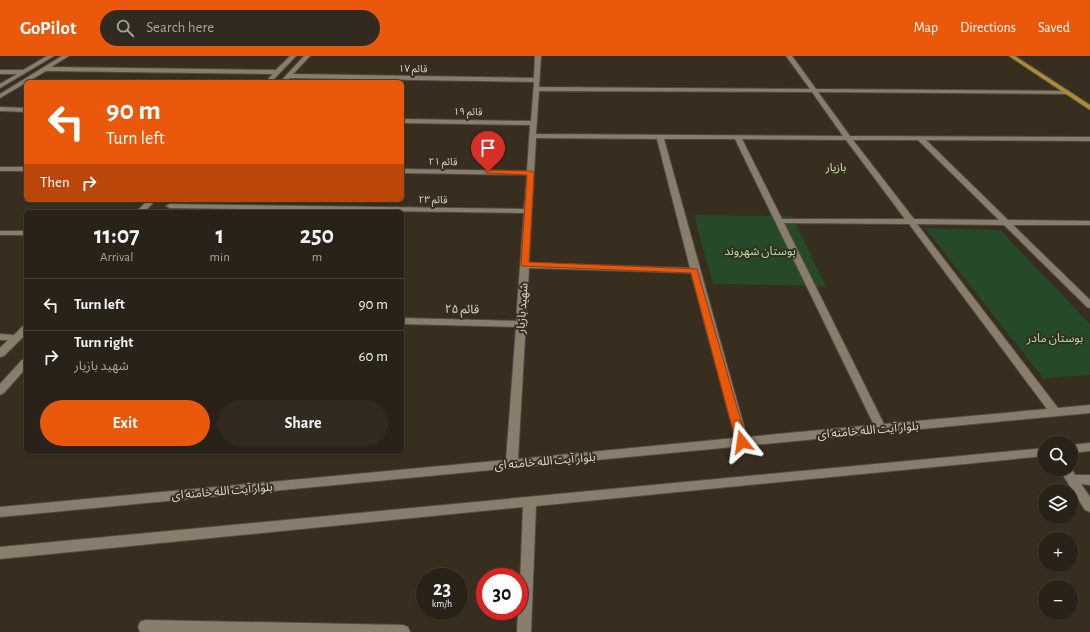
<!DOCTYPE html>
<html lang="en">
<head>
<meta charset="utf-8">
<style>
  body { margin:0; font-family:"Alegreya Sans","Noto Sans Arabic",sans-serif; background:#312a21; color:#f1f3f6; height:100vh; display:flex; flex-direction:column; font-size:15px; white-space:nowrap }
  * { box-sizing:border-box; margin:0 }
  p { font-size:13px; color:#a5a4a2 }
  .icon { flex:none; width:22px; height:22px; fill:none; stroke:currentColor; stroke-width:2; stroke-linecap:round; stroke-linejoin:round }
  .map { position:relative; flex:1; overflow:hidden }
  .sheet { position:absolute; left:24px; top:154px; width:380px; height:244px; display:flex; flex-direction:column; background:#292218; border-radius:6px; box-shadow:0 1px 3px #0004,0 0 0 1px #453f37 }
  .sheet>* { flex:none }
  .top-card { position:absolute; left:24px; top:24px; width:380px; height:122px; border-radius:6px; box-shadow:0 1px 3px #0004,0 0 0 1px #453f37; background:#ea580c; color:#fff; overflow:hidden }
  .controls { position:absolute; left:1038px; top:380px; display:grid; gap:8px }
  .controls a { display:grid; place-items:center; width:40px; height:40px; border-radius:50%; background:#292218; box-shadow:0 1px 3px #0004,0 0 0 1px #453f37; font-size:20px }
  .speed { position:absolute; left:416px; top:512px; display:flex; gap:8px; font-size:20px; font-weight:700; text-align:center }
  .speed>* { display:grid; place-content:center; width:52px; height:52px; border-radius:50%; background:#292218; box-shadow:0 1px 3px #0004,0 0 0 1px #453f37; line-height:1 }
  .speed small { font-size:10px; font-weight:400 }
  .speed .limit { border:6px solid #d22; background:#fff; color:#111 }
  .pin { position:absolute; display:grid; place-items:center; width:34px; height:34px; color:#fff; margin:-41px -17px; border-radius:50% 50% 50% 0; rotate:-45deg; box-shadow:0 0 4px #0007 }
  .pin .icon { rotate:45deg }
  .me { position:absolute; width:44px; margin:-22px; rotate:345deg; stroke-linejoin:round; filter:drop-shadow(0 0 3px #0008) }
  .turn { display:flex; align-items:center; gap:14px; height:84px; padding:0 16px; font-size:18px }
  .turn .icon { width:52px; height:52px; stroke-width:2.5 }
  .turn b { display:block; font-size:28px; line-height:34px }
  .then { display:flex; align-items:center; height:38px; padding:0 16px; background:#0003; gap:8px; font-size:15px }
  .eta { display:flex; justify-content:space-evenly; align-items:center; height:68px; text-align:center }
  .eta b { font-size:24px; font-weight:700; line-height:28px }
  .action { display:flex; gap:8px; margin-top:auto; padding:8px 16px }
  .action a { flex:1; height:46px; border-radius:24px; background:#ea580c; color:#fff; font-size:16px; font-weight:700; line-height:46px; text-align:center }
  .action a+a { background:#312a21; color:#f1f3f6 }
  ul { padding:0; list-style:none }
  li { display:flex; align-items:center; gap:12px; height:52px; padding:0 16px; border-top:1px solid #453f37 }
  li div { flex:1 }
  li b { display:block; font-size:15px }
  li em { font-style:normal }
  header { display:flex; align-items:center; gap:24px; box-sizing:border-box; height:56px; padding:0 20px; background:#ea580c; color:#fff }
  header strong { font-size:19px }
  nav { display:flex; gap:22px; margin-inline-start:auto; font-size:14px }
  .search { width:280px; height:36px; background:#312a21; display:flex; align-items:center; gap:10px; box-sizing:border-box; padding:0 14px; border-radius:22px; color:#a5a4a2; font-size:15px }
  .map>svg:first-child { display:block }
  .green { fill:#264927 }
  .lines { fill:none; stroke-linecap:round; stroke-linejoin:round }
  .minor-casing { stroke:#534b40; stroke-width:2 }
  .major-casing { stroke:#534b40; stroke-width:2 }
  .minor { fill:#897e6e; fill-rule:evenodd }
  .major { fill:#a88d36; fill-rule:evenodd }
  .route { fill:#ea580c; stroke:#983908 }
  .labels { text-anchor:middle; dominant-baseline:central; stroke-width:4; stroke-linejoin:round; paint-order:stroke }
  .far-street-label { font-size:10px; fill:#dbd5cd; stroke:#372e20 }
  .far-neighbourhood-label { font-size:11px; fill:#cfeea6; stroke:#372e20 }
  .park-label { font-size:12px; fill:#a0e5a0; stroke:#372e20 }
  .street-label { font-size:12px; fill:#dbd5cd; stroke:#372e20 }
</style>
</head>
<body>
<header>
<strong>GoPilot</strong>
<div class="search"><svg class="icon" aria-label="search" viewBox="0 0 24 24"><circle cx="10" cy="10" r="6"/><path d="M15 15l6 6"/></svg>Search here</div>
<nav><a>Map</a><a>Directions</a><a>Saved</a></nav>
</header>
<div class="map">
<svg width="1090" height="576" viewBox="0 0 1090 576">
  <rect width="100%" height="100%" fill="#372e20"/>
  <path class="green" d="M694 159 792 160 826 230 713 228Z
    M925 172 1000 174 1090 268V319L1043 322Z"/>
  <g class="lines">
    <g class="minor-casing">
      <path id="minor" d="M47 0H54L0 32V28L17 18H0V14H23Z
        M62 0H69L51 11 276 14 290 0H296L271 26H265L273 18 46 15 0 42V38Z
        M304 0H310L293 18 534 22 535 0H541L539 31 810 33 786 0H792L816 33 1069 35V37L1067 38 818 36 850 80 1090 81V85L926 84 1008 164 1090 165V169H1013L1090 244V252L1087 251 1004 169 917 168 1058 352 1090 349V357L0 461V451L506 404 516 271 402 268V262L516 265 524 157 170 152 166 150 170 148 524 153 527 119 402 117V113L527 115 530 69 402 67V63L531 65 534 26 290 22 286 26H280ZM539 35 812 36 843 80 536 78ZM536 82 657 83 690 212 529 207ZM664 83H735L874 369 747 381ZM742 83 846 84 905 163H782ZM853 84H918L999 164 914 163ZM784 167 909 168 1047 353 884 368ZM529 212 691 217 735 382 518 403Z
        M0 51 26 52V56L0 55Z
        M0 111H26V115H0Z
        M148 144H156L144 156H136Z
        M0 175H26V179H0Z
        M26 269V278L4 300 0 301V292L8 284H0V278L14 279 23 270Z
        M26 303V312L4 337 0 339V328L22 304Z
        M1090 387V395L1071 397V389Z
        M1045 392V400L536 450 531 576H517L518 555H519L523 451 0 503V491Z
        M1071 412 1075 419H1090V429L1081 428 1090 441V456L1085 454 1059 413Z
        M145 564 403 569 408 571 410 576H140L138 571 140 566Z"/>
    </g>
    <g class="major-casing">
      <path id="major" d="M1009 0H1015L1090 49V54Z"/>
    </g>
    <use href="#minor" class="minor"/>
    <use href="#major" class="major"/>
  </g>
  <path class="route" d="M488 114 531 115 534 117 529 206 697 213 747 386 745 389H738L736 386 691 217 522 210 521 209 527 119 486 117V115Z"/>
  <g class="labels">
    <g class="far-street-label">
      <text transform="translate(413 13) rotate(1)">قائم ۱۷</text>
      <text transform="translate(468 56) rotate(1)">قائم ۱۹</text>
      <text transform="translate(443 106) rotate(1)">قائم ۲۱</text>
      <text transform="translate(433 144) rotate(1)">قائم ۲۳</text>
    </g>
    <g class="far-neighbourhood-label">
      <text x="836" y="111">بازیار</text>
    </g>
    <g class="park-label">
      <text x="760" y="195">بوستان شهروند</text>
      <text x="1055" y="282">بوستان مادر</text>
    </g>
    <g class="street-label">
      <text transform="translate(522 252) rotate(-86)">شهید بازیار</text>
      <text transform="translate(462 253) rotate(1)">قائم ۲۵</text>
      <text transform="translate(868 374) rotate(-5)">بلوار آیت الله خامنه ای</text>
      <text transform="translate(545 405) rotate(-5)">بلوار آیت الله خامنه ای</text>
      <text transform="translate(222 435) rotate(-5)">بلوار آیت الله خامنه ای</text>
    </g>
  </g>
</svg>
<div class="controls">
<a><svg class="icon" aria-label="search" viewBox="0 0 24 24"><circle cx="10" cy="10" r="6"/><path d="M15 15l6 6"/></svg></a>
<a><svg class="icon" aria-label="layers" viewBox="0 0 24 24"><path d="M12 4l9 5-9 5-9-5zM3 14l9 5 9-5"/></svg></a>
<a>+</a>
<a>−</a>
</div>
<div class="speed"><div>23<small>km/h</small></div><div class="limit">30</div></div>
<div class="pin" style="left:488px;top:116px;background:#d93025"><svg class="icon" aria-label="arrive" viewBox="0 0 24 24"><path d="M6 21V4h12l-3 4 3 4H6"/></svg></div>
<svg class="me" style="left:742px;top:386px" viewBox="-20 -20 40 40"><path d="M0-17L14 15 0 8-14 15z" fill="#ea580c" stroke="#fff" stroke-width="4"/></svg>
<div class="top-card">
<div class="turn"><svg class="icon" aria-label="left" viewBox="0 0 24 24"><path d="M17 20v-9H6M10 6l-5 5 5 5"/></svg><div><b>90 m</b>Turn left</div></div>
<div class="then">Then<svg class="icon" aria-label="right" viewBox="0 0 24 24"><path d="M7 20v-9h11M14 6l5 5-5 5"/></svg></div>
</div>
<section class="sheet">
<div class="eta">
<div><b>11:07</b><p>Arrival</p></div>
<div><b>1</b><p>min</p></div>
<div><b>250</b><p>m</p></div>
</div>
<ul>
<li><svg class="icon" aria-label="left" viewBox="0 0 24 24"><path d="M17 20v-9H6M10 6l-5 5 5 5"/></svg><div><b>Turn left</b></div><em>90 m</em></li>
<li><svg class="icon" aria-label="right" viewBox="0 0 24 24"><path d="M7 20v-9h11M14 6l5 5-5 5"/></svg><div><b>Turn right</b><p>شهید بازیار</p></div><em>60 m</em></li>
</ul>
<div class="action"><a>Exit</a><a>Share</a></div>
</section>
</div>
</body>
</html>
